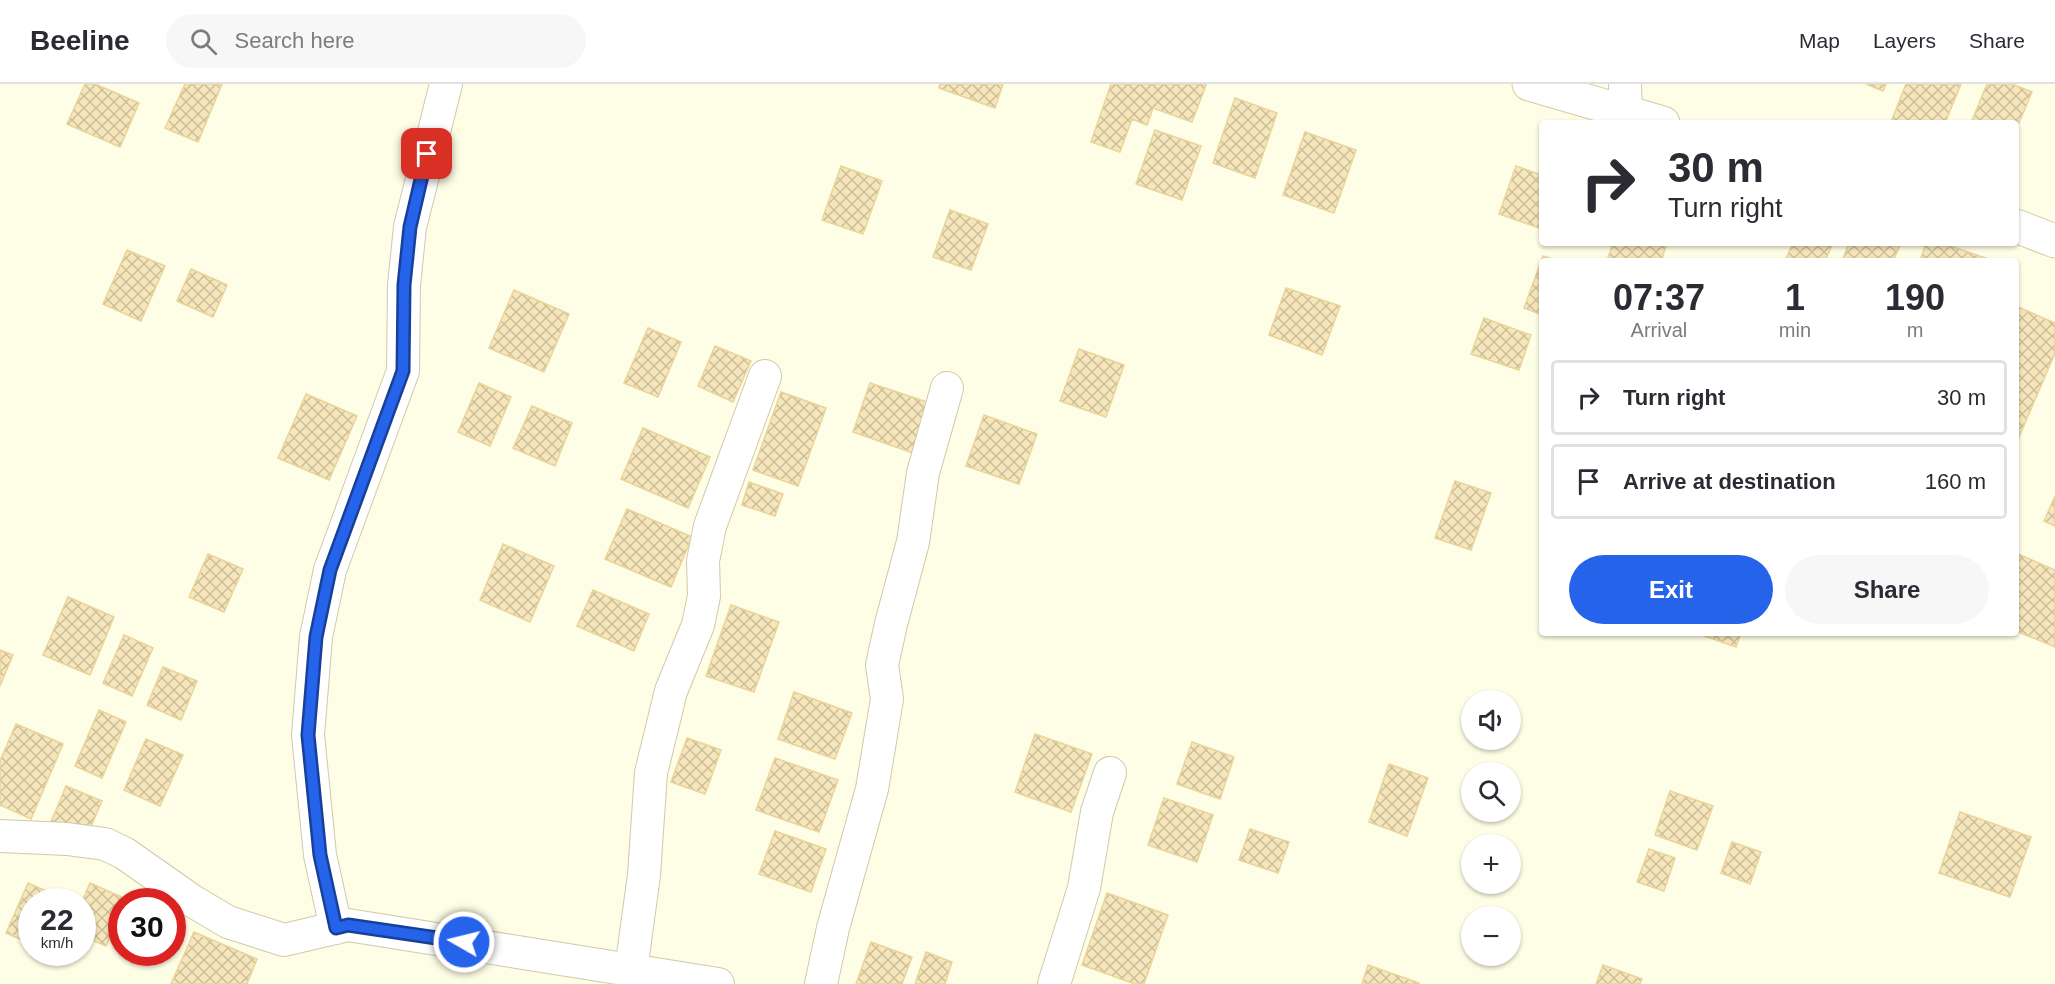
<!DOCTYPE html>
<html lang="en">
<head>
<meta charset="utf-8">
<style>
  body { margin:0; font-family:Helvetica,sans-serif; background:#f7f7f7; color:#2b2b33; height:100vh; display:flex; flex-direction:column; font-size:22px; white-space:nowrap }
  * { box-sizing:border-box; margin:0 }
  p { font-size:20px; color:#7c7c81 }
  .icon { flex:none; width:33px; height:33px; fill:none; stroke:currentColor; stroke-width:2; stroke-linecap:round; stroke-linejoin:round }
  .map { position:relative; flex:1; overflow:hidden }
  .drawer { position:absolute; left:1539px; top:174px; width:480px; height:378px; display:flex; flex-direction:column; background:#fff; border-radius:6px; box-shadow:0 2px 4px #0004 }
  .drawer>* { flex:none }
  .hud { position:absolute; left:1539px; top:36px; width:480px; height:126px; border-radius:6px; box-shadow:0 2px 4px #0004; background:#fff; color:#2b2b33; overflow:hidden }
  .tools { position:absolute; left:1461px; top:606px; display:grid; gap:12px }
  .tools a { display:grid; place-items:center; width:60px; height:60px; border-radius:50%; background:#fff; box-shadow:0 2px 4px #0004; font-size:30px }
  .speed { position:absolute; left:18px; top:804px; display:flex; gap:12px; font-size:30px; font-weight:700; text-align:center }
  .speed>* { display:grid; place-content:center; width:78px; height:78px; border-radius:50%; background:#fff; box-shadow:0 2px 4px #0004; line-height:1 }
  .speed small { font-size:15px; font-weight:400 }
  .speed .limit { border:9px solid #d22; background:#fff; color:#111 }
  .pin { position:absolute; display:grid; place-items:center; width:51px; height:51px; color:#fff; margin:-26px; border-radius:12px; box-shadow:0 3px 9px #0006 }
  .me { position:absolute; width:66px; margin:-33px; rotate:278deg; stroke-linejoin:round; filter:drop-shadow(0 0 4px #0008) }
  .turn { display:flex; align-items:center; gap:21px; height:126px; padding:0 30px; font-size:27px }
  .turn .icon { width:78px; height:78px; stroke-width:2.5 }
  .turn b { display:block; font-size:42px; line-height:51px }
  .eta { display:flex; justify-content:space-evenly; align-items:center; height:102px; text-align:center }
  .eta b { font-size:36px; font-weight:700; line-height:42px }
  .cta { display:flex; gap:12px; margin-top:auto; padding:12px 30px }
  .cta a { flex:1; height:69px; border-radius:36px; background:#2563eb; color:#fff; font-size:24px; font-weight:700; line-height:69px; text-align:center }
  .cta a+a { background:#f7f7f7; color:#2b2b33 }
  ul { padding:0; list-style:none }
  li { display:flex; align-items:center; gap:18px; height:75px; margin:0 12px 9px; padding:0 18px; border:3px solid #e1e1e2; border-radius:6px }
  li div { flex:1 }
  li b { display:block; font-size:22px }
  li em { font-style:normal }
  header { display:flex; align-items:center; gap:36px; box-sizing:border-box; height:84px; padding:0 30px; background:#fff; border-bottom:2px solid #e1e1e2 }
  header strong { font-size:28px }
  nav { display:flex; gap:33px; margin-inline-start:auto; font-size:21px }
  .search { width:420px; height:54px; background:#f7f7f7; display:flex; align-items:center; gap:15px; box-sizing:border-box; padding:0 21px; border-radius:33px; color:#7c7c81; font-size:22px }
  .map>svg:first-child { display:block }
  .building { fill:url(#building-cross-hatch); stroke:#e9d49a; stroke-width:1.5 }
  .lines { fill:none; stroke-linecap:round; stroke-linejoin:round }
  .minor-casing { stroke:#d1c9aa; stroke-width:34 }
  .secondary-casing { stroke:#d4cba7; stroke-width:35 }
  .minor { stroke:#fff; stroke-width:32 }
  .secondary { stroke:#fff; stroke-width:33 }
  .route-casing { stroke:#184099; stroke-width:15 }
  .route { stroke:#2563eb; stroke-width:10 }
</style>
</head>
<body>
<header>
<strong>Beeline</strong>
<div class="search"><svg class="icon" aria-label="search" viewBox="0 0 24 24"><circle cx="10" cy="10" r="6"/><path d="M15 15l6 6"/></svg>Search here</div>
<nav><a>Map</a><a>Layers</a><a>Share</a></nav>
</header>
<div class="map">
<svg width="2055" height="900" viewBox="0 0 2055 900">
  <defs>
    <pattern id="building-cross-hatch" width="8" height="8" patternUnits="userSpaceOnUse" patternTransform="scale(1.5)"><rect width="8" height="8" fill="#f6e6bb"/><path d="M0 0l8 8M0 8l8-8" fill="none" stroke="#ccbe9a"/></pattern>
  </defs>
  <rect width="100%" height="100%" fill="#fefde5"/>
  <path class="building" d="M85 0H95L139 19 120 63 67 40Z
    M185 0H222L198 58 165 44Z
    M940 0H1003L995 24 939 4Z
    M1111 0H1204L1206 1 1192 38 1153 24 1147 41 1132 35 1120 68 1091 58Z
    M1866 0H1886L1883 7Z
    M1906 0H1961L1945 39 1891 38Z
    M1987 0H2012L2032 8 2016 46V39H1971Z
    M1235 14 1277 29 1255 94 1213 79Z
    M1155 46 1201 62 1182 116 1136 100Z
    M1305 48 1356 66 1334 129 1283 111Z
    M841 82 882 97 863 150 822 136Z
    M1516 82 1542 91V145L1499 130Z
    M950 126 988 140 971 186 933 173Z
    M1613 159H1667L1661 177H1616L1608 174Z
    M1793 159H1833L1825 177H1785Z
    M1849 159H1901L1893 177H1842Z
    M1926 159H1942L1994 177H1920Z
    M127 166 165 182 141 237 103 220Z
    M1543 172 1558 177H1542V231L1524 224Z
    M191 185 227 201 213 233 177 217Z
    M1286 204 1340 222 1322 271 1269 251Z
    M514 206 569 230 544 288 489 264Z
    M2016 222 2055 239V269L2016 360Z
    M1484 234 1531 251 1519 286 1471 270Z
    M648 244 681 258 658 313 624 299Z
    M715 262 751 277 733 318 698 302Z
    M1079 265 1124 281 1106 333 1060 317Z
    M479 299 511 313 490 362 458 348Z
    M870 299 930 319 913 369 853 348Z
    M781 308 826 324 798 402 753 386Z
    M306 310 357 332 329 396 278 374Z
    M532 322 572 339 555 382 513 364Z
    M984 331 1037 350 1019 400 966 382Z
    M643 344 710 373 688 424 621 395Z
    M1455 397 1491 409 1471 466 1435 454Z
    M749 398 783 410 775 432 742 421Z
    M2055 412V442L2044 437Z
    M627 425 692 453 671 503 605 475Z
    M503 460 554 482 530 538 480 516Z
    M2016 469 2055 486V563L2016 547Z
    M208 470 243 485 224 528 189 513Z
    M593 506 649 530 634 567 577 542Z
    M68 513 114 533 90 591 43 571Z
    M731 521 779 538 754 608 706 592Z
    M1696 549H1741L1736 563Z
    M124 551 153 564 132 612 103 599Z
    M0 566 13 571 0 602Z
    M163 583 197 597 181 636 147 621Z
    M794 608 852 629 835 675 778 655Z
    M99 626 126 638 102 694 75 682Z
    M16 640 63 660 31 735 0 721V677Z
    M1035 650 1092 670 1071 728 1015 708Z
    M687 654 721 666 705 710 671 698Z
    M146 655 183 671 160 722 124 706Z
    M1192 658 1234 673 1220 715 1177 700Z
    M775 674 838 696 819 748 756 726Z
    M1389 680 1428 694 1407 752 1369 738Z
    M66 702 102 717 86 754 51 738Z
    M1670 707 1713 722 1697 766 1655 751Z
    M1164 714 1213 731 1197 778 1148 761Z
    M1960 728 2031 753 2010 813 1939 789Z
    M1250 745 1289 758 1278 789 1239 776Z
    M775 747 826 765 811 808 759 790Z
    M1732 758 1761 768 1750 800 1721 789Z
    M1649 765 1675 774 1664 807 1637 798Z
    M28 799 69 817 32 818V860L6 849Z
    M90 799 126 815 125 818H122V825L106 862 82 852V818Z
    M1107 809 1168 831 1144 900H1135L1082 881Z
    M194 848 257 875 247 900H171Z
    M871 858 912 873 902 900H856Z
    M926 868 952 878 945 900H915Z
    M1368 881 1419 899V900H1362Z
    M1603 881 1642 895 1640 900H1596Z"/>
  <g class="lines">
    <g class="minor-casing">
      <path id="minor" d="M1625 0 1626 29
        M0 752 67 755 105 760 124 769 191 816 228 838 284 856 348 841 718 900
        M336 844 320 771 308 651 316 553 330 486 403 287 404 201 410 143 446 0
        M631 886 644 791 651 689 671 607 698 541 704 512 703 477 710 442 765 292
        M821 900 833 844 872 705 887 615 882 581 891 540 913 458 923 389 947 304
        M1054 900 1084 804 1097 728 1110 689"/>
    </g>
    <g class="secondary-casing">
      <path id="secondary" d="M1529 0 1663 39
        M2016 142 2055 157"/>
    </g>
    <use href="#minor" class="minor"/>
    <use href="#secondary" class="secondary"/>
  </g>
  <g class="lines">
    <g class="route-casing">
      <path id="route" d="M427 70 410 143 404 201 403 287 330 486 316 553 308 651 320 771 336 844 348 841 464 858"/>
    </g>
    <use href="#route" class="route"/>
  </g>
</svg>
<div class="tools">
<a><svg class="icon" aria-label="sound" viewBox="0 0 24 24"><path d="M4 9h4l5-4v14l-5-4H4zM17 9q2 3 0 6"/></svg></a>
<a><svg class="icon" aria-label="search" viewBox="0 0 24 24"><circle cx="10" cy="10" r="6"/><path d="M15 15l6 6"/></svg></a>
<a>+</a>
<a>−</a>
</div>
<div class="speed"><div>22<small>km/h</small></div><div class="limit">30</div></div>
<div class="pin" style="left:427px;top:70px;background:#d93025"><svg class="icon" aria-label="arrive" viewBox="0 0 24 24"><path d="M6 21V4h12l-3 4 3 4H6"/></svg></div>
<svg class="me" style="left:464px;top:858px" viewBox="-20 -20 40 40"><circle r="17" fill="#2563eb" stroke="#fff" stroke-width="3"/><path d="M0-11L8 9 0 5-8 9z" fill="#fff"/></svg>
<div class="hud">
<div class="turn"><svg class="icon" aria-label="right" viewBox="0 0 24 24"><path d="M7 20v-9h11M14 6l5 5-5 5"/></svg><div><b>30 m</b>Turn right</div></div>
</div>
<section class="drawer">
<div class="eta">
<div><b>07:37</b><p>Arrival</p></div>
<div><b>1</b><p>min</p></div>
<div><b>190</b><p>m</p></div>
</div>
<ul>
<li><svg class="icon" aria-label="right" viewBox="0 0 24 24"><path d="M7 20v-9h11M14 6l5 5-5 5"/></svg><div><b>Turn right</b></div><em>30 m</em></li>
<li><svg class="icon" aria-label="arrive" viewBox="0 0 24 24"><path d="M6 21V4h12l-3 4 3 4H6"/></svg><div><b>Arrive at destination</b></div><em>160 m</em></li>
</ul>
<div class="cta"><a>Exit</a><a>Share</a></div>
</section>
</div>
</body>
</html>
